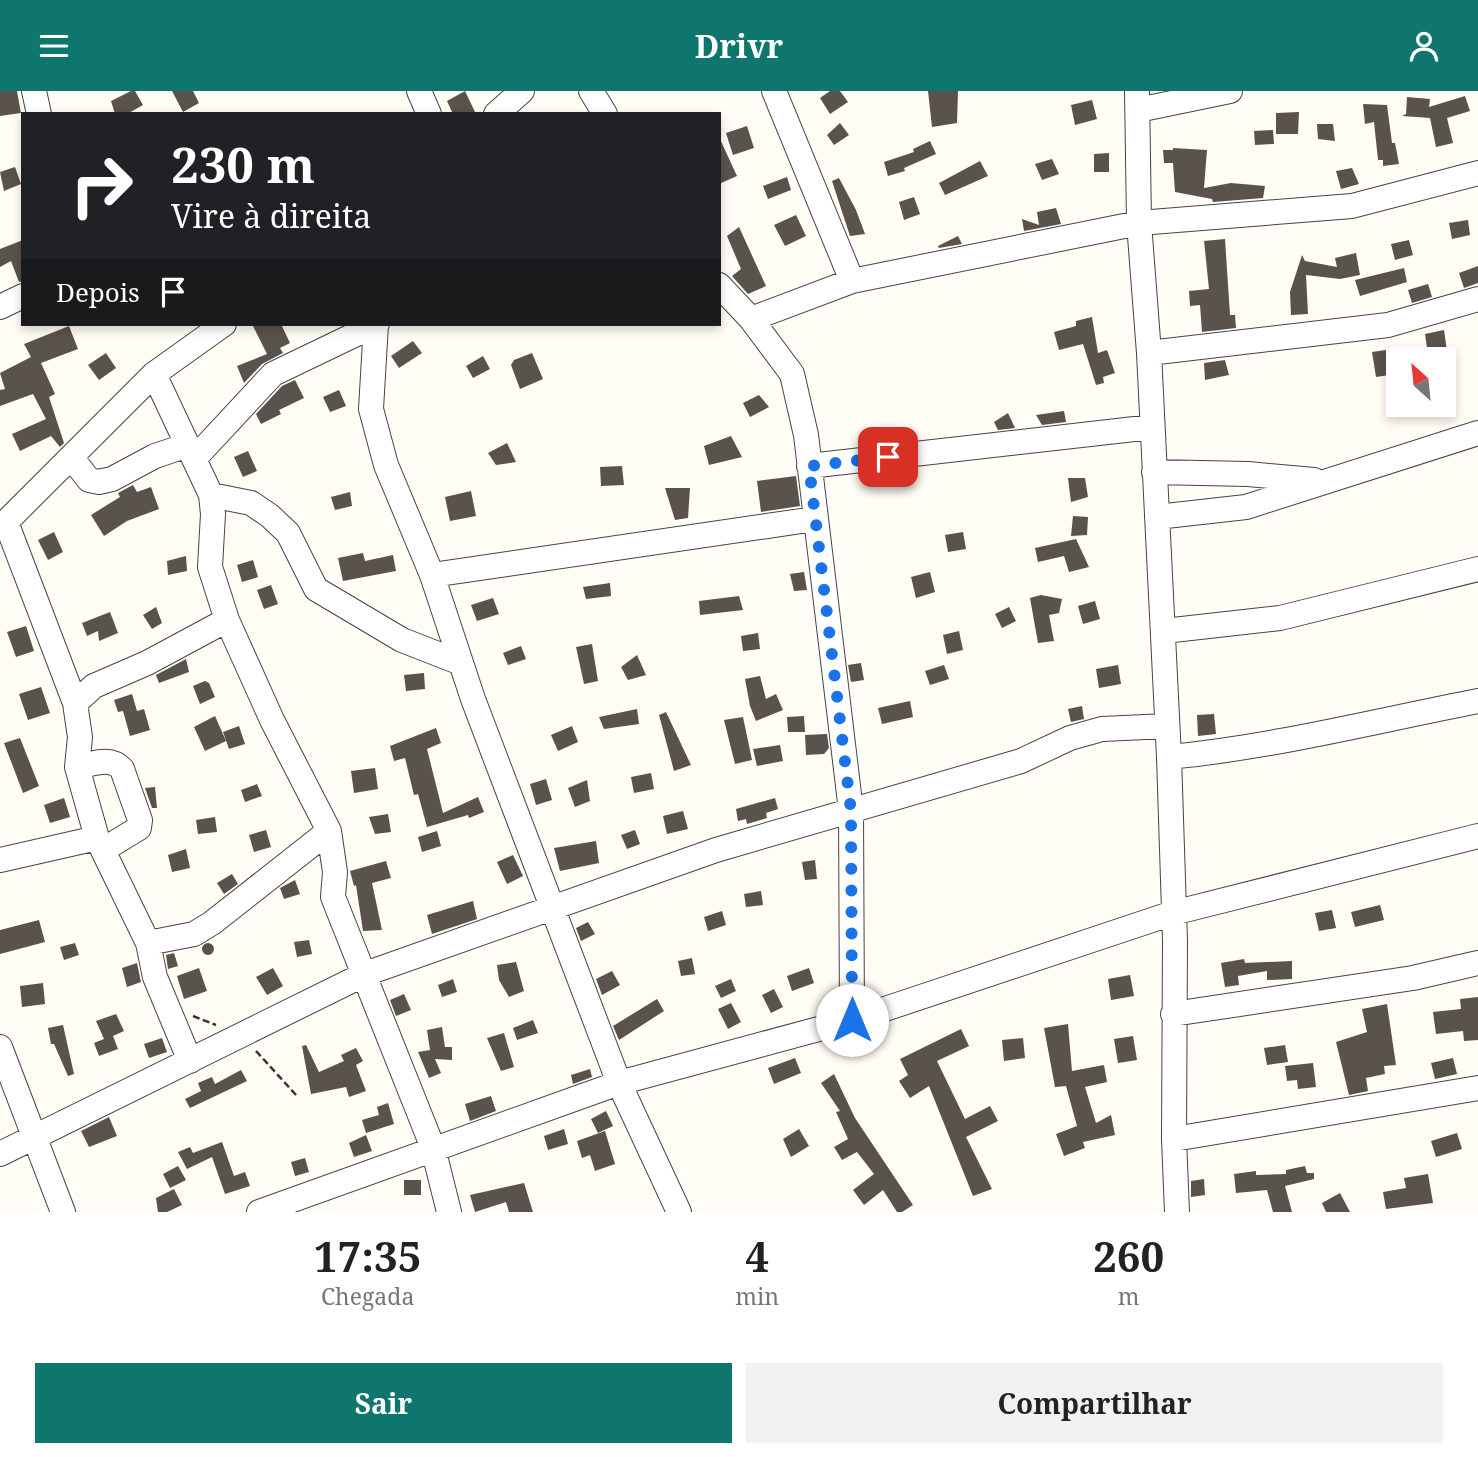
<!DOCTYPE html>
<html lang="pt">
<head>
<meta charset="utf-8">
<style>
  body { margin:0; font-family:"Noto Serif",serif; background:#f2f2f2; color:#222; height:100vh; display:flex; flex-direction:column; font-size:26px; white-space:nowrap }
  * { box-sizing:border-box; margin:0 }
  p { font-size:23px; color:#767676 }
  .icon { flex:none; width:38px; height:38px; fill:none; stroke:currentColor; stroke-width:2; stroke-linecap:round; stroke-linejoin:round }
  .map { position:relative; height:1121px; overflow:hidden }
  .side { display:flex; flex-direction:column; background:#fff; flex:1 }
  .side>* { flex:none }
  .banner { position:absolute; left:21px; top:21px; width:700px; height:214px; border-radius:0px; box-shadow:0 4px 10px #0003; background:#202124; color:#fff; overflow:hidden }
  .needle { width:46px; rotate:333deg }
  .fabs { position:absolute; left:1386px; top:256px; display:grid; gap:14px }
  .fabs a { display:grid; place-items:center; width:70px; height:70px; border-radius:0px; background:#fff; box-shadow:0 4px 10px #0003; font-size:35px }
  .pin { position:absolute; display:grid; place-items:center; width:60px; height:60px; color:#fff; margin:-30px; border-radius:14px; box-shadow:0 4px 10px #0006 }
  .me { position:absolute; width:77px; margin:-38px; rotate:0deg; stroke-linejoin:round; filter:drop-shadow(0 0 5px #0008) }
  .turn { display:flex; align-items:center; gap:24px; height:147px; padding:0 35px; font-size:32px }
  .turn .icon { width:91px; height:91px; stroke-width:2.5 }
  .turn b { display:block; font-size:49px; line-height:60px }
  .then { display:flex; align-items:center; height:66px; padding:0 35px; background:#0003; gap:14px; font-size:26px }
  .eta { display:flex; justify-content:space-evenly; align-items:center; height:119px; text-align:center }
  .eta b { font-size:42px; font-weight:700; line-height:49px }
  .action { display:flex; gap:14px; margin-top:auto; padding:14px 35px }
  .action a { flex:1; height:80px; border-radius:0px; background:#0f766e; color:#fff; font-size:28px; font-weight:700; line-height:80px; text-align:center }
  .action a+a { background:#f2f2f2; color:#222 }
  header { display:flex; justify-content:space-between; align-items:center; height:91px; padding:0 35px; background:#0f766e; color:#fff; font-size:32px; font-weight:700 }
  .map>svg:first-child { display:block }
  .building { fill:#5a524d }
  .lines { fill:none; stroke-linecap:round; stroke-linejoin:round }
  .minor-casing { stroke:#444; stroke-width:26 }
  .path { stroke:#333; stroke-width:2.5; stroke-dasharray:7 3.5; stroke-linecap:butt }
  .minor { stroke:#fff; stroke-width:24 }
  .route { stroke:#1a73e8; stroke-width:12; stroke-dasharray:0 21.6 }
</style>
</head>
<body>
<header><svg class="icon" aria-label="menu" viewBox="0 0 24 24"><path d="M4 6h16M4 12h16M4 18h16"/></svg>Drivr<svg class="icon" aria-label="person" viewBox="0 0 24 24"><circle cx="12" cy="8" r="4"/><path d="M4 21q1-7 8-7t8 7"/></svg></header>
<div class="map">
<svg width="1478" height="1121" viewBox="0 0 1478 1121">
  <rect width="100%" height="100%" fill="#fffdf5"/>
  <path class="building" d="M0 0H17L21 22 0 25Z
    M131 0H135L143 14 127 23H115L111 10Z
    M172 0H193L199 12 183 21Z
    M465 0 476 23H453L447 10Z
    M830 0H840L848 11 830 23 820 7Z
    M928 0H958L957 32 932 36Z
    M1465 5 1470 20 1447 27 1453 52 1436 56 1430 27 1402 25 1406 23 1407 6 1430 8 1429 16Z
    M1092 9 1097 28 1075 34 1071 14Z
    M1363 13 1387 14 1392 52H1395L1399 73 1383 75V69H1378L1374 31 1365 33Z
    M1299 21 1298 43H1276V22Z
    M840 32 849 44 834 54 827 44Z
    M1317 33H1333L1335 50 1318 48Z
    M747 35 754 57 733 64 726 42Z
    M1273 39 1274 53 1255 54 1254 40Z
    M719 46 737 85 719 93Z
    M930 50 936 63 904 77 905 80 888 85 884 71 914 61 913 58Z
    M1173 57 1207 59 1204 97 1231 92 1265 95 1263 107 1213 111 1212 108 1175 101 1173 72H1164L1163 59H1173Z
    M1109 62V81H1094V63Z
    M1052 68 1059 83 1042 89 1035 73Z
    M980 70 988 85 945 104 939 92Z
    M15 76 21 93 4 100 0 81Z
    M1352 77 1359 93 1341 98 1336 80Z
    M787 86 791 99 768 108 763 95Z
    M839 87 856 119 865 143 850 145 832 90Z
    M914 106 920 123 904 129 899 111Z
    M1056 117 1061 133 1024 140 1022 128 1039 134 1037 121Z
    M796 124 806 145 785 155 774 134Z
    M1468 129 1470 144 1452 148 1449 132Z
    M739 136 766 195 748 203 732 185 741 178 727 145Z
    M958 145 962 153 939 157 938 155Z
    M1225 148 1230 224H1235L1236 237 1202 241 1200 214 1190 215 1189 200 1209 198 1204 150Z
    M23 149V190L19 191 11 170 0 176V158Z
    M1409 149 1413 164 1395 169 1391 153Z
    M1356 162 1360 184 1340 188 1306 184 1308 223 1291 224 1290 201 1302 164 1305 170 1337 176 1335 167Z
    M1478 175V192L1464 197 1459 182Z
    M1404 177 1407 191 1360 205 1355 189Z
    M1428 193 1432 206 1412 212 1408 199Z
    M1092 226 1098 262 1107 259 1115 282 1103 286 1104 292 1096 294 1083 253 1059 259 1054 241 1076 235V230Z
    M252 233H281L290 252 280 257 283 262 262 273 244 292 237 275 267 263Z
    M69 235 78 258 41 272 55 303 49 306 64 352 60 356 51 345 20 360 12 343 46 328 33 303 0 315V299L5 298 0 282 31 266 24 253Z
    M1444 239 1447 260 1428 263 1425 243Z
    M413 250 422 262 399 277 391 265Z
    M1393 258 1396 283 1376 286 1372 261Z
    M106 262 116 277 99 289 88 274Z
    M532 262 543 288 520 298 511 274 514 269Z
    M483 265 490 278 473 287 466 275Z
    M1225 269 1229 284 1205 289 1204 272Z
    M295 289 304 307 279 319 281 323 261 333 256 323 282 295Z
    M339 299 346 315 330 321 323 306Z
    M759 304 769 316 750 326 743 312Z
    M1064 320 1066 331 1042 334 1036 324Z
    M1008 322 1015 337 998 339 994 331Z
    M731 345 742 366 709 374 704 355Z
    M507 352 516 371 496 374 488 362Z
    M248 360 257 380 243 386 234 366Z
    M622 375 624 394 601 395 600 376Z
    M796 385 800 415 761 421 757 390Z
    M1068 387H1085L1088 406 1071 411Z
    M133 394 137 401 151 396 159 418 127 430 104 445 91 424 120 406 118 402Z
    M665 397H690L688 427 675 429Z
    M471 400 476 425 450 430 445 406Z
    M350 401 352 415 335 419 331 406Z
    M1073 425 1088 426 1087 444 1071 445Z
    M54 441 63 461 48 469 38 449Z
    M963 441 966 458 948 461 945 444Z
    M1076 448 1089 476 1069 481 1064 465 1038 471 1035 457Z
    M363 462 365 470 393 464 396 480 343 490 338 467Z
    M186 465 187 480 168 484 167 470Z
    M253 469 258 486 242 491 237 474Z
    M804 481 807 499 794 500 790 483Z
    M930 481 935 501 916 507 911 486Z
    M610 492 611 505 586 508 583 496Z
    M271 494 278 513 264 518 257 499Z
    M1041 504 1062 508 1059 522 1049 524 1054 550 1038 552 1030 507Z
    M739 505 743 519 700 524 699 510Z
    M493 507 499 523 477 530 471 514Z
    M1095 510 1100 528 1083 533 1078 515Z
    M156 516 162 532 152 538 143 524Z
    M1009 516 1016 530 1002 537 995 523Z
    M110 521 118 542 99 550 98 540 87 545 82 532Z
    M26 535 34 560 16 566 7 541Z
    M959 540 963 559 947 563 943 544Z
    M758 542 760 558 743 560 741 545Z
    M592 553 598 590 584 593 576 556Z
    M521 555 526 568 508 574 503 562Z
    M637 564 646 584 628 589 621 576Z
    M186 568 189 581 159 592 156 584Z
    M861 572 864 589 851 591 848 574Z
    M944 574 949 588 930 594 925 580Z
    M1118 574 1121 593 1099 597 1096 578Z
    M424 582 425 598 406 600 404 584Z
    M760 585 766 608 776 603 783 619 756 630 750 615 745 588Z
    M205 590 209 592 215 606 200 613 193 595Z
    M41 596 50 622 28 629 19 603Z
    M132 603 137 620 144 618 150 639 130 645 123 620 118 621 114 609Z
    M910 610 913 626 882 633 878 617Z
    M1082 615 1084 628 1071 631 1068 618Z
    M637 618 639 633 604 638 599 626Z
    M666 621 691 674 674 680 659 624Z
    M1214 623 1216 643 1198 645 1197 624Z
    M215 625 226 650 205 660 194 636Z
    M804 625 805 641H788L787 626Z
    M743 626 752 669 735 673 724 629Z
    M239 635 245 653 229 658 223 641Z
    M572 635 578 651 558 660 551 644Z
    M436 637 441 652 427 658 443 722 478 706 484 721 469 727 468 724 427 736 418 703 414 704 405 667 394 670 390 655Z
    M827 643 829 657 824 663 806 664 805 644Z
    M20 647 39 695 23 702 4 652Z
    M780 654 783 670 757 675 753 658Z
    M375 677 378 698 354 702 351 680Z
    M651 682 654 698 634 702 631 686Z
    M546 688 552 709 536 714 530 693Z
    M587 689 590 710 575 716 568 697Z
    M257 693 262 705 245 711 241 699Z
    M155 696 157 717H152L145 697Z
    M64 707 70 726 50 732 44 714Z
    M775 707 778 718 766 722 767 727 747 733 746 728 738 730 736 718Z
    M683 720 688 738 667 743 663 725Z
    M388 723 391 741 375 743 369 726Z
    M215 726 217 741 198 743 196 729Z
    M266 739 271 756 254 761 249 744Z
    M635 739 640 753 627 758 621 744Z
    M437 740 441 755 422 761 418 746Z
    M596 750 599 772 560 780 554 757Z
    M186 758 190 777 172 781 168 764Z
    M513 764 523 785 507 793 497 771Z
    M815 769 817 788 805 789 802 771Z
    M386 770 391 787 372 792 382 839 363 840 356 794 354 795 350 780Z
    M232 783 238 793 224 803 217 792Z
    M295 789 300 803 284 808 280 797Z
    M761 800 763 814 746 816 744 803Z
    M473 810 477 828 432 843 427 824Z
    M1380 814 1384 829 1355 836 1351 821Z
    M1332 819 1336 837 1319 840 1315 822Z
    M722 820 726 834 708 840 704 826Z
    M39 829 45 851 0 863V839Z
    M588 831 595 843 581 850 576 837Z
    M309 849 312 863 297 866 294 851Z
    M202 858a6 6 0 1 1 12 0a6 6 0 1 1-12 0Z
    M75 852 79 864 64 869 60 856Z
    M174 862 178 875 168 878 166 864Z
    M692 867 695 883 681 885 678 870Z
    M1244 868 1245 872 1292 870V888L1267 889V880L1238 885 1239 894 1225 896 1221 872Z
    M516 871 524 900 509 906 499 889 497 874Z
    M137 872 141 891 127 896 122 877Z
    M199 877 207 900 184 908 177 885Z
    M273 877 283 895 267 904 256 886Z
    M809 877 814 892 792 900 787 885Z
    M612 880 620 894 602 904 596 888Z
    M1130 884 1134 905 1111 909 1108 888Z
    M453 888 457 901 442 906 438 894Z
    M731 888 736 900 721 907 715 895Z
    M43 892 45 913 22 916 20 895Z
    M774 898 783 916 771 922 762 904Z
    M404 903 411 919 396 925 390 909Z
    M1478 906V949L1464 950 1463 940 1436 943 1433 921 1461 918 1460 908Z
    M657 908 664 920 619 949 613 935Z
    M731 912 741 931 728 938 718 918Z
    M1387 913 1396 974 1384 975 1385 983 1366 987 1368 1000 1349 1004 1336 951 1367 941 1362 918Z
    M116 923 124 940 113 945 118 958 99 965 94 952 104 948 96 930Z
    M533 929 538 942 517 949 513 937Z
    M1068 933 1072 980 1104 974 1107 991 1085 996 1096 1032 1111 1024 1115 1044 1083 1051 1085 1057 1064 1065 1056 1043 1077 1035 1066 995 1055 996 1044 937Z
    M63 934 74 983 68 985 54 953H51L48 937Z
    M442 936 445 956H452V969L435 968 441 982 429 987 418 961 430 959 427 939Z
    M961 938 969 955 937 970 965 1028 990 1015 998 1030 966 1046 992 1098 973 1105 929 995 910 1007 899 990 908 984 900 968Z
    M504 942 514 976 501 980 487 947Z
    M1133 945 1137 969 1118 972 1114 948Z
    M162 947 167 961 149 967 144 953Z
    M1023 947 1025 967 1004 970 1002 949Z
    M306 954 319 981 344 970 341 964 356 957 363 970 356 974 366 1000 349 1006 346 996 311 1003 302 955Z
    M1285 954 1288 971 1267 974 1264 957Z
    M795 967 801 982 774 993 768 977Z
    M1453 967 1457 983 1435 988 1431 972Z
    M1313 972 1316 996 1298 998 1297 989 1287 990 1285 975Z
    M590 978 592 986 573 993 571 984Z
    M241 979 247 990 190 1017 185 1008 201 1000 198 992 212 986 215 993Z
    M834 983 855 1027 913 1114 902 1121H897L883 1099 864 1114 853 1099 874 1083 857 1061 842 1069 834 1056 848 1048 836 1021 840 1020 821 992Z
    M491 1005 496 1020 470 1030 465 1013Z
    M388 1012 394 1033 366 1042 362 1029 379 1024 377 1016Z
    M606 1020 613 1035 598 1042 591 1028Z
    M109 1026 117 1045 89 1056 81 1040Z
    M564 1038 568 1053 548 1059 544 1045Z
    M799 1038 809 1055 791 1066 783 1048Z
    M605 1040 615 1073 595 1080 590 1064 582 1067 577 1050Z
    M1457 1042 1462 1058 1436 1066 1431 1050Z
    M366 1044 372 1060 354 1066 349 1052Z
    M222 1051 234 1085 245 1081 250 1095 225 1103 212 1066 187 1078 178 1061 190 1056 193 1062Z
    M305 1067 309 1081 295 1085 291 1071Z
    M178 1075 186 1089 170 1097 163 1083Z
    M1305 1075 1307 1082H1314V1088L1285 1095 1292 1121H1273L1267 1099 1236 1102 1234 1083 1256 1080V1084L1286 1083V1079Z
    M1428 1083 1433 1112 1386 1118 1383 1101 1406 1097 1404 1087Z
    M1204 1088 1205 1104 1191 1106V1090Z
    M404 1089H421V1104H404Z
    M524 1092 533 1121H509L506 1111 475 1121 470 1104Z
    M174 1098 182 1114 167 1121H158L156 1107Z
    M1340 1102 1350 1121H1326L1322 1112Z"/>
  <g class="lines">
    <g class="minor-casing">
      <path id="minor" d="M34 0 39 23
        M419 0 429 23
        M591 0 605 23
        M774 0 852 190
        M1137 0 1139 132 1149 262 1169 666 1175 850 1174 1048 1177 1121
        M1138 19 1230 0
        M496 23 522 0
        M719 194 751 228 792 283 806 344 851 720 852 929
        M0 216 23 205
        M751 228 852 190 1139 132 1352 115 1478 82
        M376 233 371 318 386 374 432 484 473 608 619 992 679 1121
        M1149 262 1388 234 1478 208
        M154 283 211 404 213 423 210 476 227 529 272 629 329 740 335 781 333 806 433 1057 449 1121
        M71 366 89 389 99 391 112 388 155 365 188 354
        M194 368 273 283 377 233
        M809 375 1152 336
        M1154 381 1248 383 1314 389
        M211 404 251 412 270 425 288 442 316 498 402 549 461 572
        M1157 426 1246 416 1478 342
        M6 431 75 612 80 646 77 676 97 747 148 852 155 886 190 970
        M0 437 154 283 224 233
        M432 484 815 428
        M1164 540 1280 527 1478 478
        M75 612 94 595 147 572 227 529
        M1169 666C1274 656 1375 630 1478 610
        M77 676C93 673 110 665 122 678L140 729 139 737 103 759
        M0 769 97 747
        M148 852 194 843 212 832 329 740
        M1173 923 1413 887 1478 872
        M0 956 63 1121
        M1174 1048 1478 997
        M0 1063 365 883 716 759 1021 670 1070 647 1102 638 1167 635
        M259 1121 619 992 852 929 1173 822 1478 745"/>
    </g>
    <path class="path" d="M193 925 216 934
      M256 960 297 1005"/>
    <use href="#minor" class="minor"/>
  </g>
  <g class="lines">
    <path class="route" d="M852 929 851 720 809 375 888 366"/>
  </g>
</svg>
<div class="fabs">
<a><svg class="needle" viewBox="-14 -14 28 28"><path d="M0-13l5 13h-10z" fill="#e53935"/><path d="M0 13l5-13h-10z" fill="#767676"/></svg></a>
</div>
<div class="pin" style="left:888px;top:366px;background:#d93025"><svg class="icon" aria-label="arrive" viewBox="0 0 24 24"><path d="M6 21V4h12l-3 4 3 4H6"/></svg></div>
<svg class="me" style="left:852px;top:929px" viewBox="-20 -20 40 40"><circle r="19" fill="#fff"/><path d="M0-13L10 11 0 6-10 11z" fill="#1a73e8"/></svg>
<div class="banner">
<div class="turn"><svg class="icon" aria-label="right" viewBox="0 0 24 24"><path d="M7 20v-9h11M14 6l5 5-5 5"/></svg><div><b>230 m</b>Vire à direita</div></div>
<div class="then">Depois<svg class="icon" aria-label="arrive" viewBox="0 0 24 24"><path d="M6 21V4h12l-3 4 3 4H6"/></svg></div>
</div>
</div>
<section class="side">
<div class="eta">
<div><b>17:35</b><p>Chegada</p></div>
<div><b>4</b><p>min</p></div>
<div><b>260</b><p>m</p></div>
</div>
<div class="action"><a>Sair</a><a>Compartilhar</a></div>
</section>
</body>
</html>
